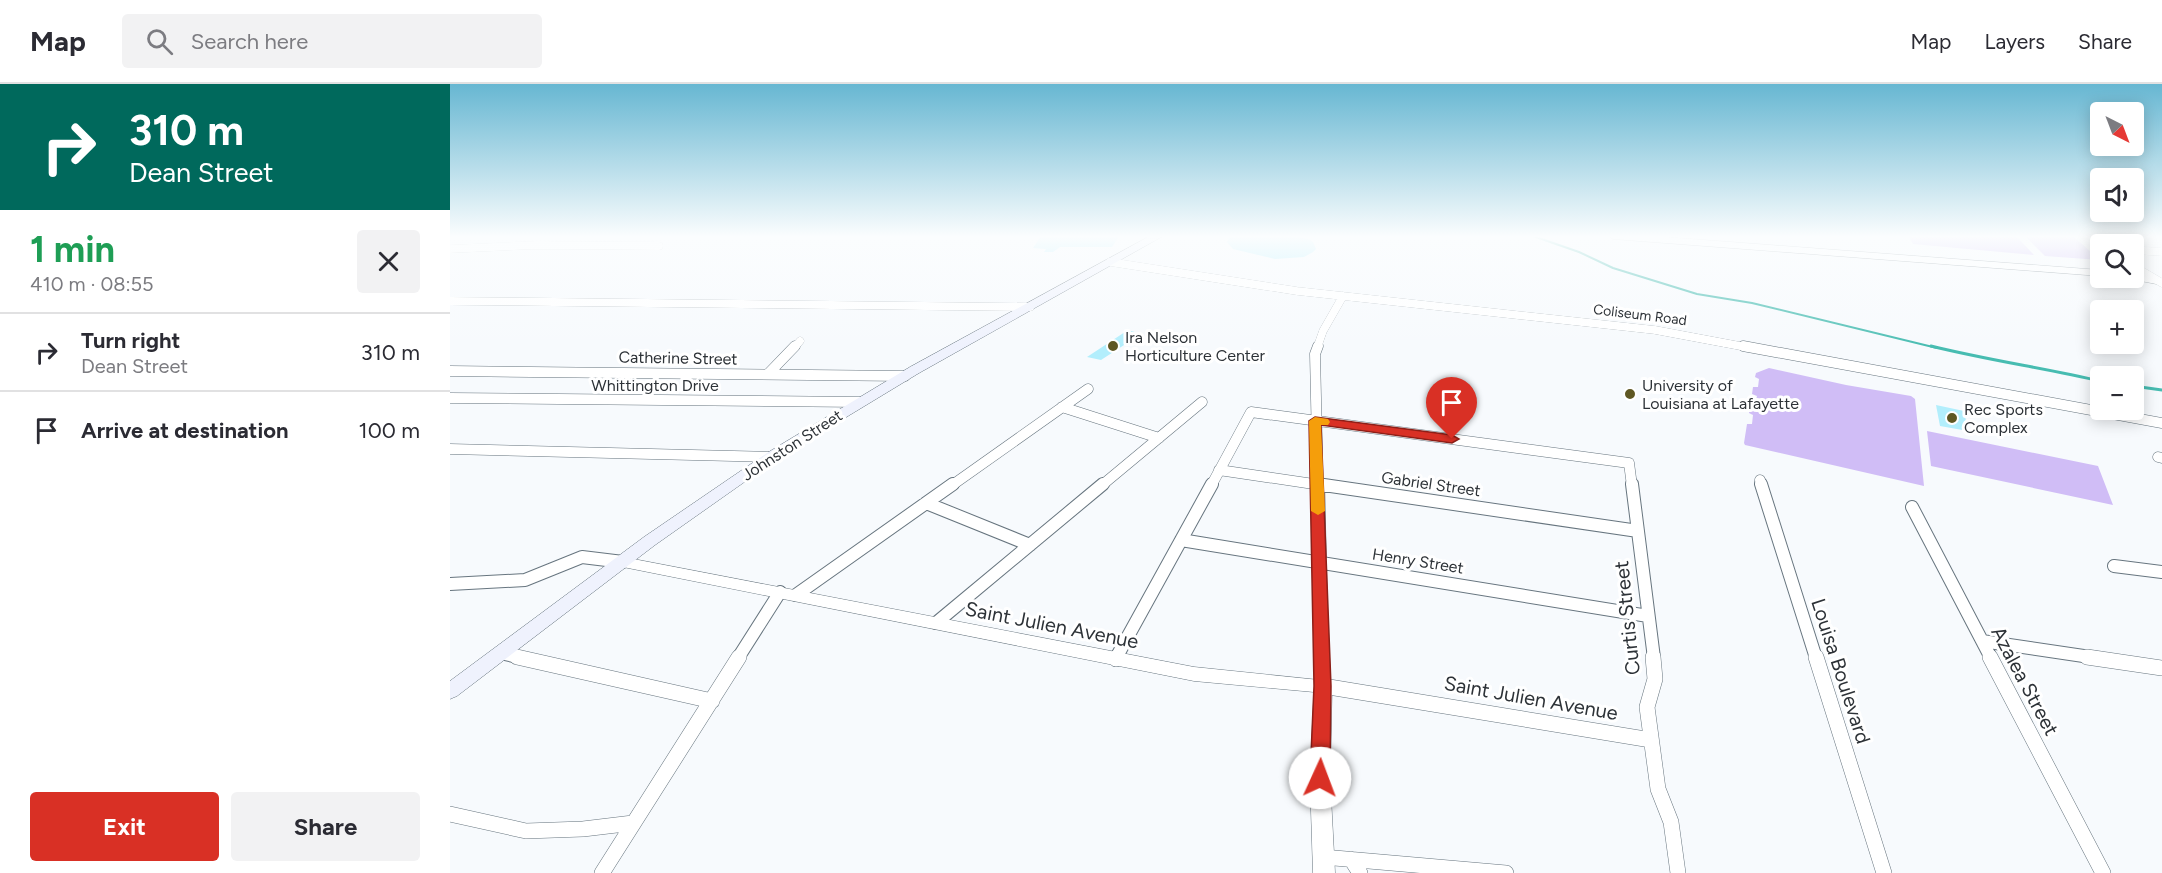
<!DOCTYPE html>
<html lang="en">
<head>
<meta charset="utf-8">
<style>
  body { margin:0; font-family:Figtree,sans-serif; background:#f2f2f3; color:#2b2b33; height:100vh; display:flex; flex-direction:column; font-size:22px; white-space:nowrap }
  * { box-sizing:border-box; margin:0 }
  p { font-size:20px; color:#7c7c81 }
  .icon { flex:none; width:33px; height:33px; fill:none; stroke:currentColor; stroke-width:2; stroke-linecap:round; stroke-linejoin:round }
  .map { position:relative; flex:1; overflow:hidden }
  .sheet { display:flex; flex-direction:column; background:#fff; width:450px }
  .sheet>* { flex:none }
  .banner { background:#00695c; color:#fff; overflow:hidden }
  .needle { width:39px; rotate:138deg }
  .fabs { position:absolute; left:1640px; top:18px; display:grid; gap:12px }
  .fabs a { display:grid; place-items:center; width:54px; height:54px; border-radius:6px; background:#fff; box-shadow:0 3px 15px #0003; font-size:30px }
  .pin { position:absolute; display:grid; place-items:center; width:51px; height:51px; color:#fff; margin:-62px -26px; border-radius:50% 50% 50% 0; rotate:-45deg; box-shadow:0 0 6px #0007 }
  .pin .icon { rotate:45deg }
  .me { position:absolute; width:66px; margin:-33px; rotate:2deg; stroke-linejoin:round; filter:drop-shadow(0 0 4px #0008) }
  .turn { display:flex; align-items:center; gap:21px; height:126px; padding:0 30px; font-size:27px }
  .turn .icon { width:78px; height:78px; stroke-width:2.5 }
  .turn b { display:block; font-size:42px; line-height:51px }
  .round { display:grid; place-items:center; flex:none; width:63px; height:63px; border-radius:6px; background:#f2f2f3 }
  .headline { display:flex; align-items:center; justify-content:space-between; height:102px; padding:0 30px }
  h1 { font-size:36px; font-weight:700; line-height:45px; color:#1e9e55 }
  .cta { display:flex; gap:12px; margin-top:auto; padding:12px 30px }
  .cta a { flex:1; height:69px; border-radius:6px; background:#d93025; color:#fff; font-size:24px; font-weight:700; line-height:69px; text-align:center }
  .cta a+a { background:#f2f2f3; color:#2b2b33 }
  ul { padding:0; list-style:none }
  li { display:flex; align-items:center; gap:18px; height:78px; padding:0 30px; border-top:2px solid #e1e1e2 }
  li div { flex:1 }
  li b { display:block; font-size:22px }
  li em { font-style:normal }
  header { display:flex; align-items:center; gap:36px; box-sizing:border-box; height:84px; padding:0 30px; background:#fff; border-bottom:2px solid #e1e1e2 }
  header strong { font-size:28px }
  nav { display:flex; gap:33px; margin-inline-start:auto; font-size:21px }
  .search { width:420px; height:54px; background:#f2f2f3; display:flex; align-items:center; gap:15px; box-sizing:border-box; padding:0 21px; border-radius:6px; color:#7c7c81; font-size:22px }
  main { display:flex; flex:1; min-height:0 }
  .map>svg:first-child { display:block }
  .green { fill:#d0bdf6 }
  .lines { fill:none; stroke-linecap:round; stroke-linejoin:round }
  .stream-far1 { stroke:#47bcb1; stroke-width:2 }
  .stream { stroke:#47bcb1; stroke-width:3 }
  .building { fill:#b2eefc }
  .minor-far3-casing { stroke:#67757f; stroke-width:8 }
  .minor-far2-casing { stroke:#67757f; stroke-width:11 }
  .minor-far1-casing { stroke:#67757f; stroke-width:14 }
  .minor-casing { stroke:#67757f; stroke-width:16 }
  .tertiary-casing { stroke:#67757f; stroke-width:1 }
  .secondary-casing { stroke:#67757f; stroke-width:1 }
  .minor-far3 { stroke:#fff; stroke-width:8 }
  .minor-far2 { stroke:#fff; stroke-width:10 }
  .minor-far1 { stroke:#fff; stroke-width:12 }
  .minor { stroke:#fff; stroke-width:15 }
  .tertiary { fill:#fff; fill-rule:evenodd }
  .secondary { fill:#eff2fd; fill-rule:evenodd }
  .route { fill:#d93025; stroke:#8d1f18; stroke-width:1.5 }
  .slow { fill:#f59e0b }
  .poi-dot { fill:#5e5723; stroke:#fff; stroke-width:2 }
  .labels { text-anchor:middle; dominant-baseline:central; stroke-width:6; stroke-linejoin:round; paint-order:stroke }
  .far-street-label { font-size:14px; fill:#2d3237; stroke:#fff }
  .poi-label { font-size:16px; fill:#2d3237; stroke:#fff; text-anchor:start }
  .street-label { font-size:16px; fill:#2d3237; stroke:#fff }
  .near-street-label { font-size:20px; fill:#2d3237; stroke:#fff }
</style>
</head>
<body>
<header>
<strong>Map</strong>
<div class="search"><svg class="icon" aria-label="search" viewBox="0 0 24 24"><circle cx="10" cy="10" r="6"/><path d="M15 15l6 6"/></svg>Search here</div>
<nav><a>Map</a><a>Layers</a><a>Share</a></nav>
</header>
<main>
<section class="sheet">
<div class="banner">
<div class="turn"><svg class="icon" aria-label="right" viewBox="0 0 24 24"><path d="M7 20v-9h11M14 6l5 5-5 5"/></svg><div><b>310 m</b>Dean Street</div></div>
</div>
<div class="headline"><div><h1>1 min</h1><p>410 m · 08:55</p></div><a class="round"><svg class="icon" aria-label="close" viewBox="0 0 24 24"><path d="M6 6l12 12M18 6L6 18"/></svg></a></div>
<ul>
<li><svg class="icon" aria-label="right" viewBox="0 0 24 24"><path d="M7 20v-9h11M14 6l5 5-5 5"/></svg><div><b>Turn right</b><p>Dean Street</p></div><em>310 m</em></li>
<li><svg class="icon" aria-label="arrive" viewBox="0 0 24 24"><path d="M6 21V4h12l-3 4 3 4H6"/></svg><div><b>Arrive at destination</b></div><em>100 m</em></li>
</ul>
<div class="cta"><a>Exit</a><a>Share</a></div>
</section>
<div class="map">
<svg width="1712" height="789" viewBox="0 0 1712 789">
  <rect width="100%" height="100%" fill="#f7fafd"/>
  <path class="green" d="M1458 152 1567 153 1584 171 1463 160Z
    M1575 152H1623L1650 176 1595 172Z
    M1319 284 1396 301 1461 312 1465 315 1474 402 1295 361 1294 359 1297 340H1302L1303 331 1299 329 1300 320 1305 321 1307 312 1302 310 1303 303H1308L1309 295 1305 293 1306 289Z
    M1477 347 1648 382 1663 421 1481 382Z"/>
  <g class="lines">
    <path class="stream-far1" d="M1083 152 1129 168 1163 184 1247 210 1302 219 1487 264"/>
    <path class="stream" d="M1481 262C1537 276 1594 284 1650 297
      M1683 302 1712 306"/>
  </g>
  <path class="building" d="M591 152 667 153 668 154 662 163H610L603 168H594L596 165 583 164Z
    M780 152H845L858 155 863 158 866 165 863 168 854 173 825 175 783 165 777 158Z
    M678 246 691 250 651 276 637 273Z
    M1486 321 1514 327 1518 347 1490 342Z"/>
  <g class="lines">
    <g class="minor-far3-casing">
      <path id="minor-far3" d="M1640 152 1651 160
        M0 165 87 161 209 162
        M1683 166 1712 168
        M660 178 847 207 1205 246 1301 264
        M1683 182 1712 199
        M0 217 580 223
        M344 264 350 257
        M867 264 873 247 893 212"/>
    </g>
    <g class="minor-far2-casing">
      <path id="minor-far2" d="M868 262 865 270 868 402
        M1293 262 1712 339
        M0 287 455 292
        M318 290 345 262
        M0 314 410 318
        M612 323 709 354
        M0 365 321 373
        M1708 373 1712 374
        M769 386 877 402
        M1310 396 1312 402
        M501 402 638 305
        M651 402 752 318
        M761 402 801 328 1179 379 1182 402"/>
    </g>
    <g class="minor-far1-casing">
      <path id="minor-far1" d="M867 400 1188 447
        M868 400 872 574
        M1182 400 1204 574
        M1311 400 1366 574
        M476 419 580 461
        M1462 423 1541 574
        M731 456 1198 532
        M1664 482 1712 488
        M0 500 75 496 132 473 173 478
        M346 511 503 400
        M486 539 653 400
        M1532 557 1647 574
        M50 569 73 574
        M288 574 330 508
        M666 574 762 400"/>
    </g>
    <g class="minor-casing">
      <path id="minor" d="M67 573 262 617
        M872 573 873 602 1201 656
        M1203 573 1205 595 1197 623 1208 705 1221 738 1228 789
        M1366 573 1434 789
        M1540 573 1653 789
        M1637 573 1712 584
        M666 575 667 573
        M0 730 76 747 133 745 183 739
        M873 773 1056 789
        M901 775 910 789
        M152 789 289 573"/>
    </g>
    <g class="tertiary-casing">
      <path id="tertiary" d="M1159 152H1201L1650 186V192L1163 155Z
        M1683 190 1712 195V201L1680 195 1679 194H1683Z
        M173 473 744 583 879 597 882 602 880 694 885 789H863L860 694 864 608 744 597 168 482 165 478 168 474Z"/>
    </g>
    <g class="secondary-casing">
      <path id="secondary" d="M700 152H713L469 289 327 375 205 461 7 612 0 615V597L194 453 317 369 460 283Z"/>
    </g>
    <use href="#minor-far3" class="minor-far3"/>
    <use href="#minor-far2" class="minor-far2"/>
    <use href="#minor-far1" class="minor-far1"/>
    <use href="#minor" class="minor"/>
    <use href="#tertiary" class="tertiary"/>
    <use href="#secondary" class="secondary"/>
  </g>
  <linearGradient id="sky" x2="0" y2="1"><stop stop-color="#67b7d2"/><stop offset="0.58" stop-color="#fbfdfe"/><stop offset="1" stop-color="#fbfdfe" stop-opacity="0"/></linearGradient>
  <rect width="1712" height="263" fill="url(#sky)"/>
  <path class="route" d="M865 333 1002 351 1009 355 1002 359 871 341 881 602 880 694 877 700 870 703 863 700 860 694 864 602 859 337Z"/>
  <path class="slow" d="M865 333 878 335 880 338 878 341H871L875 427 868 431 861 427 859 337Z"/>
  <g class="poi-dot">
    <circle cx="663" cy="262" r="6"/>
    <circle cx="1180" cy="310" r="6"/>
    <circle cx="1502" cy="334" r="6"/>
  </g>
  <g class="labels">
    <g class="far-street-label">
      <text transform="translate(1190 231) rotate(7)">Coliseum Road</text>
    </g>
    <g class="poi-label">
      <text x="675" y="253">Ira Nelson<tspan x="675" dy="18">Horticulture Center</tspan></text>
      <text x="1192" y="301">University of<tspan x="1192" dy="18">Louisiana at Lafayette</tspan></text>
      <text x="1514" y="325">Rec Sports<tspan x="1514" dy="18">Complex</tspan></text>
    </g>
    <g class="street-label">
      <text transform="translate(228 274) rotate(1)">Catherine Street</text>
      <text x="205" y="301">Whittington Drive</text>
      <text transform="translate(342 361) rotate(-33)">Johnston Street</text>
      <text transform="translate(981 400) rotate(8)">Gabriel Street</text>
      <text transform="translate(968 477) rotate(9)">Henry Street</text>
    </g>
    <g class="near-street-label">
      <text transform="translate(1177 534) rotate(-96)">Curtis Street</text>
      <text transform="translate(602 541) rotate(11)">Saint Julien Avenue</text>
      <text transform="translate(1391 587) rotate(72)">Louisa Boulevard</text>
      <text transform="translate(1575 597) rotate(62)">Azalea Street</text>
      <text transform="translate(1081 614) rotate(10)">Saint Julien Avenue</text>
    </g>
  </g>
</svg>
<div class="fabs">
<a><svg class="needle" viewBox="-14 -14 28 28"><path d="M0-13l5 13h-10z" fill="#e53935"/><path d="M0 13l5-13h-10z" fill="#7c7c81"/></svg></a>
<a><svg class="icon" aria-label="sound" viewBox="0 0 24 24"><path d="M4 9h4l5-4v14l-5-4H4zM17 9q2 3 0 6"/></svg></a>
<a><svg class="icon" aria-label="search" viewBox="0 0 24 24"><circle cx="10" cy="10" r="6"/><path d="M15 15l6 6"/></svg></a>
<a>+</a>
<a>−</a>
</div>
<div class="pin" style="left:1002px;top:355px;background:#d93025"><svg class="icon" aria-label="arrive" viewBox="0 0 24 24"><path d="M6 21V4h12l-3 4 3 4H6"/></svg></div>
<svg class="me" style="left:870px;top:694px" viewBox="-20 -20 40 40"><circle r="19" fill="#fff"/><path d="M0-13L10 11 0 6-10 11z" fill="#d93025"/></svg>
</div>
</main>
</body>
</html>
